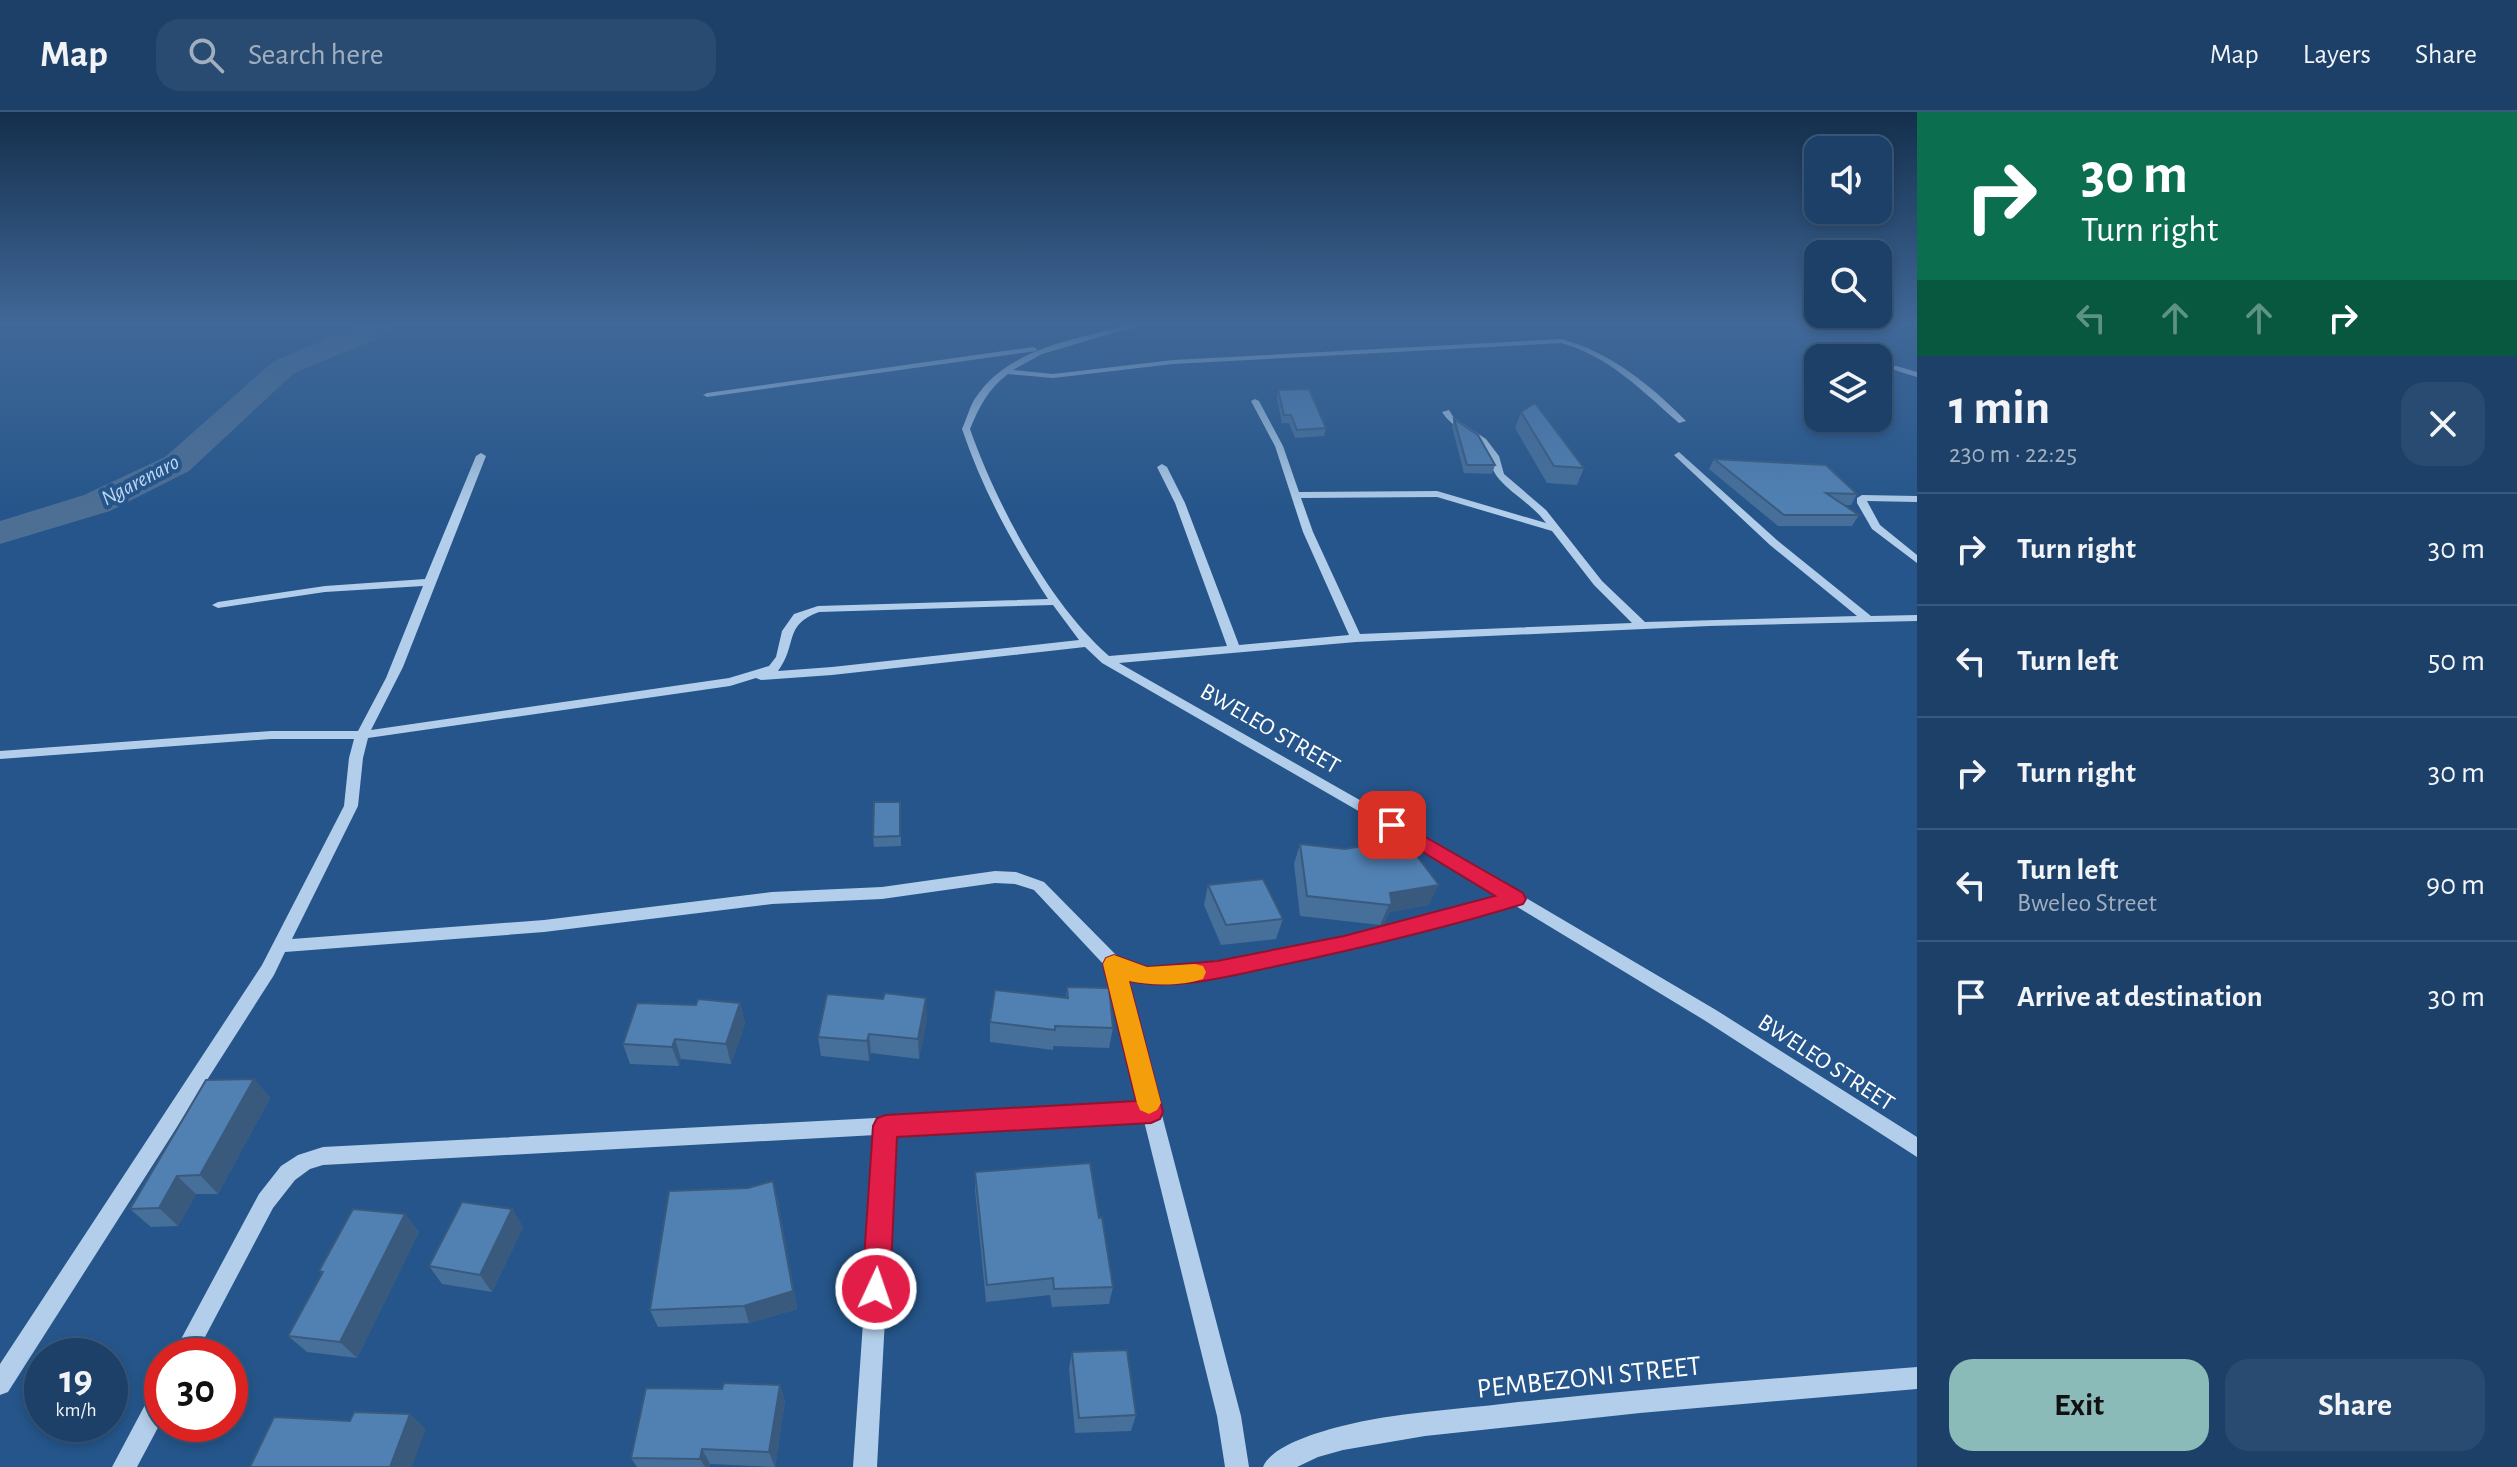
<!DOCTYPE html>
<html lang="en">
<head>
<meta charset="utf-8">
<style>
  body { margin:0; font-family:"Alegreya Sans",sans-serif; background:#294b71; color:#f1f3f6; height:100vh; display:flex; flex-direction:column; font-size:30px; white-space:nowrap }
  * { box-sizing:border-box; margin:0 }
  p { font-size:26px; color:#a0afc0 }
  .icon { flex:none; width:44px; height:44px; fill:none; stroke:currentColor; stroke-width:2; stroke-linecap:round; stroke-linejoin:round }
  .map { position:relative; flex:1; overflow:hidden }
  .details { display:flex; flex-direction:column; background:#1c4068; width:600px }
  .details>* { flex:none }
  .guide { background:#0b6e4f; color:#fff; overflow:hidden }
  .controls { position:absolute; left:1804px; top:24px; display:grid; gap:16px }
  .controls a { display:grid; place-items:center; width:88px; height:88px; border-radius:16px; background:#1c4068; box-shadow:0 4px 12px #0003,0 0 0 2px #3a597c; font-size:40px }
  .speed { position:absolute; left:24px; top:1226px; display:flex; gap:16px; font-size:40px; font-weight:700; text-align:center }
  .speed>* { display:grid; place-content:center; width:104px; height:104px; border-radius:50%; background:#1c4068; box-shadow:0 4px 12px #0003,0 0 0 2px #3a597c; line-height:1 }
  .speed small { font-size:20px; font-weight:400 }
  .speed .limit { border:12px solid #d22; background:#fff; color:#111 }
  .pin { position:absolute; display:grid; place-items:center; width:68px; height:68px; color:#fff; margin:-34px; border-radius:16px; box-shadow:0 4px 12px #0006 }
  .me { position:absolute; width:88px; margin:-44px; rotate:3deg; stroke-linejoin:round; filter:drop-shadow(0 0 6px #0008) }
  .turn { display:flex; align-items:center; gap:28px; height:168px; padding:0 32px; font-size:36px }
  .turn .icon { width:104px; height:104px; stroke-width:2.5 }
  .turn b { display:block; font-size:56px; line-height:68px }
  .lanes { display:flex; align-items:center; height:76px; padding:0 32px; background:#0003; justify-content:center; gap:40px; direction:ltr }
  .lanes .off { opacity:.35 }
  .round { display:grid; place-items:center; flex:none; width:84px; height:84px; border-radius:24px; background:#294b71 }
  .headline { display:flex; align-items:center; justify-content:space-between; height:136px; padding:0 32px }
  h1 { font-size:48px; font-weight:700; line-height:60px }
  .primary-button { display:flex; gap:16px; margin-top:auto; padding:16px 32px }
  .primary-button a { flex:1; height:92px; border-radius:24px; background:#8bbbb9; color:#111; font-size:32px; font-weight:700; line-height:92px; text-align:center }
  .primary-button a+a { background:#294b71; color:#f1f3f6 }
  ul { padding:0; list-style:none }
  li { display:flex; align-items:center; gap:24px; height:112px; padding:0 32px; border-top:2px solid #3a597c }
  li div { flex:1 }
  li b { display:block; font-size:30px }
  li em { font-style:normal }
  header { display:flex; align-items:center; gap:48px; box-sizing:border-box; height:112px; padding:0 40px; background:#1c4068; border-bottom:2px solid #3a597c }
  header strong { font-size:38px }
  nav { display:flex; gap:44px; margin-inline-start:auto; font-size:28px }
  .search { width:560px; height:72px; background:#294b71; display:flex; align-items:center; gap:20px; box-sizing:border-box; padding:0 28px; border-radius:24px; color:#a0afc0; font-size:30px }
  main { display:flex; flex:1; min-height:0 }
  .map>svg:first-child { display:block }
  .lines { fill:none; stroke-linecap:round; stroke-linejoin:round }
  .river { fill:#4d6f94; fill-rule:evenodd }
  .minor { fill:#b2ceea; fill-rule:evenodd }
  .wall { fill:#466f9a }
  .shaded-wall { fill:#395a7d }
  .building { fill:#5181b3; stroke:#395a7d; stroke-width:2 }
  .route { fill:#e11d48; stroke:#92132f; stroke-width:2 }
  .slow { fill:#f59e0b }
  .labels { text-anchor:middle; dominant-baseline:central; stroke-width:8; stroke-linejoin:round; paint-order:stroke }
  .far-water-label { font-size:22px; font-style:italic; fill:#bed7f1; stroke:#25558a }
  .street-label { font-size:24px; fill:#fff; stroke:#25558a }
  .near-street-label { font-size:28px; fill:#fff; stroke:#25558a }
</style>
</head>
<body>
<header>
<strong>Map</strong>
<div class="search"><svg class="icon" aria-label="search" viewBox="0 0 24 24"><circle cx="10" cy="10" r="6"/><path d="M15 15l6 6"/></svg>Search here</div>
<nav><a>Map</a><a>Layers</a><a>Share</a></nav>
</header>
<main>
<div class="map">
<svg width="1917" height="1355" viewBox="0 0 1917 1355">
  <rect width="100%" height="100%" fill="#25558a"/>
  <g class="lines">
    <path class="river" d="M366 210H398L376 227 294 261 189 359 110 399 0 432V409L84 383 165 345 274 249Z"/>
    <path class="minor" d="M1139 210H1150L1042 242 1013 258 1053 262 1173 248 1561 227C1610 240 1651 273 1686 309L1679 311C1642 279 1609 244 1561 231L1173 252 1053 266 1008 262C988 277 979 295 970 317 997 393 1048 490 1109 544L1227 534 1175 391 1157 355 1162 352 1167 355 1185 391 1239 533 1349 523 1303 420 1275 334 1251 289 1255 287 1259 289 1283 334 1299 380 1437 379 1546 411C1533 393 1513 383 1499 367 1490 357 1490 343 1481 333 1469 320 1452 316 1442 300L1449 298 1454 306 1486 327 1499 344 1504 362 1546 398 1602 469 1645 510 1857 504 1770 433 1676 345 1674 343 1679 340 1778 429 1871 504 1917 503V509L1709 514 1356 530 1119 551 1372 695 1716 898 1917 1025V1045L1704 908 1514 793 1344 838 1174 870 1126 866 1241 1304 1249 1355H1225L1217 1304 1144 1009 895 1022 877 1355H853L876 1023 323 1053 310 1057 295 1068 273 1096 195 1244H172L259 1082 281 1054 298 1043 323 1035 1140 992 1106 855 1034 778 1015 772 995 771 882 787 772 792 544 820 285 840 274 863 8 1280 0 1283V1252L262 853 344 694 349 646 354 627H271L0 647V639L271 619H358L386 566 423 474 325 480 218 496 212 493 218 490 325 474 425 467 476 344 481 341 486 344 403 555 371 618 729 566 769 554 776 545 782 519 794 502 818 494 1048 487C1013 433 983 379 962 317 966 308 969 297 974 288 1008 233 1083 227 1139 210ZM1437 385 1552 419 1594 473 1632 511 1360 522 1313 420 1301 386ZM1053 493 1079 528 832 555 778 559C798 532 783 513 819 500ZM1085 535 1102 551 1362 701 1500 785 1344 826 1174 856 1133 854 1120 847 1044 770 1016 760 995 759 882 775 772 780 544 808 292 827 358 694 363 646 368 626 730 574 756 566 761 568 832 563Z
      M1033 235 1037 237 1036 239 707 285 703 283 707 281Z
      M1897 254 1917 260V265L1894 258V254Z
      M1862 383 1917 384V390L1867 389 1880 413 1917 443V451L1872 417 1857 391V386Z
      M1917 1255V1277L1640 1301 1425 1324 1343 1338 1318 1345 1297 1355H1263C1272 1333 1319 1320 1342 1314 1396 1300 1454 1298 1510 1291 1646 1276 1781 1266 1917 1255Z
      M162 1272V1308L137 1355H112L154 1276Z"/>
  </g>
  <path class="wall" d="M1278 278 1326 316 1324 324 1295 326 1289 311H1282L1277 286Z
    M1521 300 1584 356 1577 373 1547 371 1515 316Z
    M1454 307 1495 353 1492 362 1464 361 1452 315Z
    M1714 347 1857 382 1851 393H1843L1859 403 1852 414H1778L1709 357Z
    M900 690 901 734 874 735 873 725Z
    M1300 732 1429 793 1389 800 1384 812 1380 813 1300 804 1294 752Z
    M1208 773 1283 807 1276 827 1221 833 1204 793Z
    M1067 875 1113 916 1109 936 1053 934V938L990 930V910L1066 886Z
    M740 891 745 911 731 952 681 947 679 954 630 952 623 932 696 893Z
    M927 906 919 947 871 941 869 949 821 944 818 925Z
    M254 967 270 986 218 1082H196L178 1114 151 1115 130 1097Z
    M975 1060 1099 1106 1113 1175 1109 1192 1052 1195 1050 1183 986 1190 975 1078Z
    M778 1088 797 1197 749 1211 658 1215 650 1198Z
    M512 1097 523 1115 492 1180 442 1172 429 1154Z
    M405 1102 419 1120 357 1246 307 1240 288 1224 322 1162 319 1159Z
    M1072 1240 1136 1303 1131 1319 1075 1321 1069 1256Z
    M780 1273 785 1289 775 1355 710 1352 709 1355H637L631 1346 722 1277Z"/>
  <path class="shaded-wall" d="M1439 773 1429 793 1389 800 1384 812 1380 813 1389 793 1390 781Z
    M926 886 927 906 919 947 918 927Z
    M740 891 745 911 731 952 726 932Z
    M869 922 871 941 869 949 867 929Z
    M675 927 681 947 679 954 672 935Z
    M254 967 270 986 218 1082 200 1063Z
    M177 1064 196 1082 178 1114 159 1096Z
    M773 1069 778 1088 797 1197 749 1211 744 1194Z
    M512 1097 523 1115 492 1180 480 1163Z
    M405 1102 419 1120 357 1246 340 1230Z
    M780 1273 785 1289 775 1355 769 1340Z
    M410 1302 426 1317 412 1355H390Z
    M702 1337 710 1352 709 1355H705L700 1347Z"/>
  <path class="building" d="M1309 277 1326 316 1297 318 1291 303H1284L1278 278Z
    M1535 291 1584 356 1554 354 1521 300Z
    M1454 307 1478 323 1495 353H1467Z
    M1714 347 1826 353 1857 382 1826 381 1859 403H1784Z
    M874 690H900V724L873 725Z
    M1404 727 1439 773 1390 781 1392 792 1389 793 1307 784 1300 732 1345 737Z
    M1263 767 1283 807 1226 813 1208 773Z
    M1067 875 1109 876 1113 916 1055 914V918L990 910 995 878 1068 886Z
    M885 881 926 886 918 927 869 922 867 929 818 925 827 882 883 887Z
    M698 887 740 891 726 932 675 927 672 935 623 932 637 891 696 893Z
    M254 967 200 1063 177 1064 159 1096 130 1097 206 968Z
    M1090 1051 1099 1106 1102 1105 1113 1175 1054 1177 1053 1166 987 1173 975 1060Z
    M773 1069 793 1179 744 1194 650 1198 669 1079 748 1076Z
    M462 1090 512 1097 480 1163 429 1154Z
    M353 1097 405 1102 340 1230 288 1224 323 1160 319 1159Z
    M1127 1238 1136 1303 1079 1306 1072 1240Z
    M724 1271 780 1273 769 1340 702 1337 700 1347 631 1346 646 1276 722 1277Z
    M354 1300 410 1302 390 1355H250L274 1305 350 1309Z"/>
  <linearGradient id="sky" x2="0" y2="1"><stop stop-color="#142f4c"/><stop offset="0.53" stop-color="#406898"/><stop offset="1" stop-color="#406898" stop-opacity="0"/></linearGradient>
  <rect width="1917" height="400" fill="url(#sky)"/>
  <path class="route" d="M1392 706 1523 781 1526 787 1523 792C1439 818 1353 838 1268 856 1225 865 1173 879 1129 869L1163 1000 1160 1007 1151 1011 897 1025 890 1177 885 1186 876 1191 866 1186 862 1177 873 1014 877 1006 886 1003 1136 989 1103 852 1106 846 1114 843 1147 855 1217 849 1344 824 1495 784 1385 717 1382 713 1385 708Z"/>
  <path class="slow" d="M1114 843 1147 855 1195 852 1203 854 1206 860 1203 867C1181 874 1152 874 1129 869L1161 991 1157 998 1149 1002 1140 998 1137 991 1103 852 1106 846Z"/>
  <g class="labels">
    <g class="far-water-label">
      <text transform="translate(140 368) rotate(-28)">Ngarenaro</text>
    </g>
    <g class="street-label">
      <text transform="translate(1270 617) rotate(30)">BWELEO STREET</text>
      <text transform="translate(1826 951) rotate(33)">BWELEO STREET</text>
    </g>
    <g class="near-street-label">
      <text transform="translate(1589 1266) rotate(-6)">PEMBEZONI STREET</text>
    </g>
  </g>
</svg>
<div class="controls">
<a><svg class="icon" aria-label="sound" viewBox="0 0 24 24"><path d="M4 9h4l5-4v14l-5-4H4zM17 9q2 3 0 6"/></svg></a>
<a><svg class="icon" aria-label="search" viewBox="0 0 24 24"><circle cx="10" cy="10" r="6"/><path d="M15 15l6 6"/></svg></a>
<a><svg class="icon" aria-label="layers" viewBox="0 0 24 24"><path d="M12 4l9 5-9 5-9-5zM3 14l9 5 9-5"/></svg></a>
</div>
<div class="speed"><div>19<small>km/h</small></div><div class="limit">30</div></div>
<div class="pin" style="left:1392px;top:713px;background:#d93025"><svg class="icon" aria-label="arrive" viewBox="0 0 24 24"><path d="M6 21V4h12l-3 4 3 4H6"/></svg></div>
<svg class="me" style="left:876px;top:1177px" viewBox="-20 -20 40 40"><circle r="17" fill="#e11d48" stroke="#fff" stroke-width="3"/><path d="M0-11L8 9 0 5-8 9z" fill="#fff"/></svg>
</div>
<section class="details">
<div class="guide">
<div class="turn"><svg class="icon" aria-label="right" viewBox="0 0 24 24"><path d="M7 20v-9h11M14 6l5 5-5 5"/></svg><div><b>30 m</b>Turn right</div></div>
<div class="lanes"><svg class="icon off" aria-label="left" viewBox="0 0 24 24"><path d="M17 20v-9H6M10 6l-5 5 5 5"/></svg><svg class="icon off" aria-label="ahead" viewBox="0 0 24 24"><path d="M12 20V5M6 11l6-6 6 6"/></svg><svg class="icon off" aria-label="ahead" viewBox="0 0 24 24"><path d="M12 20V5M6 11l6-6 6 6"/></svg><svg class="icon" aria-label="right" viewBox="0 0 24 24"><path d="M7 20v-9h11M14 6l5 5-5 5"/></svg></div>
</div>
<div class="headline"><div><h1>1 min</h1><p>230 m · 22:25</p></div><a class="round"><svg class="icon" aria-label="close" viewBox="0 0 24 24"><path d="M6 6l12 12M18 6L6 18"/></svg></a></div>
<ul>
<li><svg class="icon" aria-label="right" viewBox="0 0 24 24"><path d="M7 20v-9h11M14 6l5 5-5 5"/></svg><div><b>Turn right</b></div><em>30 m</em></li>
<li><svg class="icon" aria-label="left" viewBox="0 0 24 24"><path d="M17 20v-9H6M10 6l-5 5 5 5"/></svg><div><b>Turn left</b></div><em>50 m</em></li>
<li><svg class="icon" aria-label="right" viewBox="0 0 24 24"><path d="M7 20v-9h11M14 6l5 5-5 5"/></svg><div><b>Turn right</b></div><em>30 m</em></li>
<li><svg class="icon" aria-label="left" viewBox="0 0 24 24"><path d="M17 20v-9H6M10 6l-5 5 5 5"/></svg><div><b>Turn left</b><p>Bweleo Street</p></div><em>90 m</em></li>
<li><svg class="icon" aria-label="arrive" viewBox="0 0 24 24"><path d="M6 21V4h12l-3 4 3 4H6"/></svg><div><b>Arrive at destination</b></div><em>30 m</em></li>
</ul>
<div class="primary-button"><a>Exit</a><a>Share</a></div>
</section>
</main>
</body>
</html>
